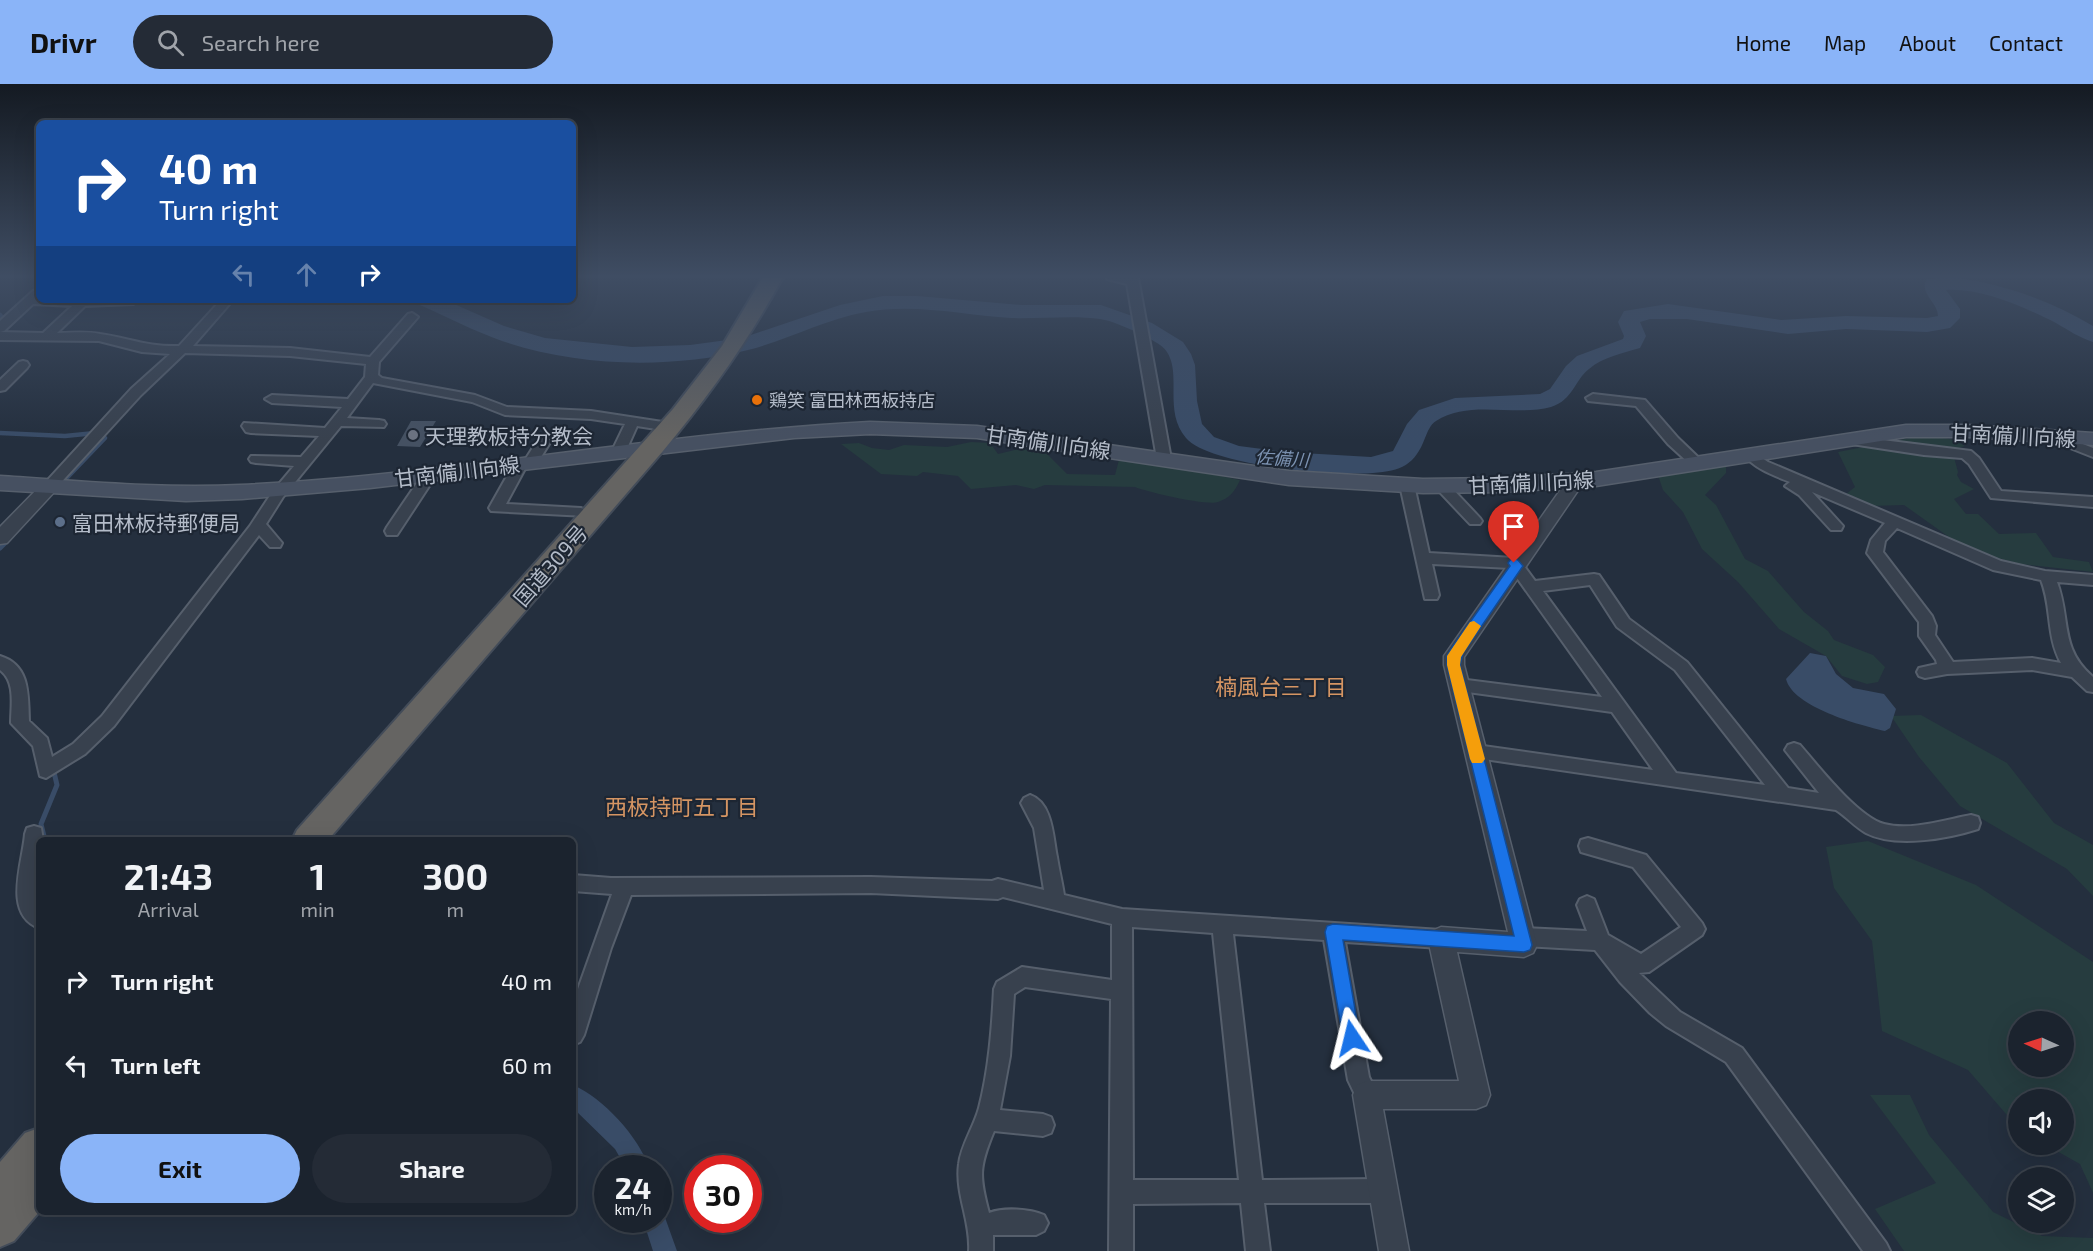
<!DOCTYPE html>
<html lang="en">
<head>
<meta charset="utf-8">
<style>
  body { margin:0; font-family:"Exo 2","Noto Sans JP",sans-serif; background:#242b36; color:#f1f3f6; height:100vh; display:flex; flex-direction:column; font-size:22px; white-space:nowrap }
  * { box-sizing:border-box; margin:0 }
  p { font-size:20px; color:#a0a4aa }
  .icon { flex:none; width:33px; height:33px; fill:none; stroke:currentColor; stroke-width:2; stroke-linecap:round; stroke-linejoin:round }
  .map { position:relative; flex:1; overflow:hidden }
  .sheet { position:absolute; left:36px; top:753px; width:540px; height:378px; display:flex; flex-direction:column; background:#1b232e; border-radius:9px; box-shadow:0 6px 24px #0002,0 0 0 2px #39404a }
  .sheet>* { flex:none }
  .banner { position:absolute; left:36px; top:36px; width:540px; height:183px; border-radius:9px; box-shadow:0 6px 24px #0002,0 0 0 2px #39404a; background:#1a4fa0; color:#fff; overflow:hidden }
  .needle { width:39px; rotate:273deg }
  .controls { position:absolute; left:2008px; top:927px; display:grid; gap:12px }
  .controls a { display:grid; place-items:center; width:66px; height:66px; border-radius:50%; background:#1b232e; box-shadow:0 6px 24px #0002,0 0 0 2px #39404a; font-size:30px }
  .speed { position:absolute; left:594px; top:1071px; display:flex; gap:12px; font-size:30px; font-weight:700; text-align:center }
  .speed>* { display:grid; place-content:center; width:78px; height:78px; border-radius:50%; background:#1b232e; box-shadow:0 6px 24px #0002,0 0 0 2px #39404a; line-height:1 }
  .speed small { font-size:15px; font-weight:400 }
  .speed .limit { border:9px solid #d22; background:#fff; color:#111 }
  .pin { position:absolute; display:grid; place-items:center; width:51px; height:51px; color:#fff; margin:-62px -26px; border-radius:50% 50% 50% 0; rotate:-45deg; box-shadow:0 0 6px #0007 }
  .pin .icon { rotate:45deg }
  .me { position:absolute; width:66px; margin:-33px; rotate:350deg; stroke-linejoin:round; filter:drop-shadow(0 0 4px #0008) }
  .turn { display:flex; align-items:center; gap:21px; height:126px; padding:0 24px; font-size:27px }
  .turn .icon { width:78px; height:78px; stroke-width:2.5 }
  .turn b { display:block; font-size:42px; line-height:51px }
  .lanes { display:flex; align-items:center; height:57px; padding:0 24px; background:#0003; justify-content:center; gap:30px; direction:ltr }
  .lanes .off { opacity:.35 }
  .eta { display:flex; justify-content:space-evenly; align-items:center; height:102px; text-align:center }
  .eta b { font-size:36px; font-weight:700; line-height:42px }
  .cta { display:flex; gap:12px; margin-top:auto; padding:12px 24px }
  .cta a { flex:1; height:69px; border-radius:36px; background:#8ab4f8; color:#111; font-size:24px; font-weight:700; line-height:69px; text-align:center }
  .cta a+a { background:#242b36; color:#f1f3f6 }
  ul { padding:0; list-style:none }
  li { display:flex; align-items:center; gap:18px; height:84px; padding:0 24px }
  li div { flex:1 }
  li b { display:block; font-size:22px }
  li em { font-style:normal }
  header { display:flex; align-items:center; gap:36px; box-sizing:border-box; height:84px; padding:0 30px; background:#8ab4f8; color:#111 }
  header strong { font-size:28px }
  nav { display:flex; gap:33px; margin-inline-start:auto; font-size:21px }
  .search { width:420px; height:54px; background:#242b36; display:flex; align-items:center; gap:15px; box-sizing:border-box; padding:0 21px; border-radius:33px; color:#a0a4aa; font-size:22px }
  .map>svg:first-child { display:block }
  .green { fill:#263c3f; fill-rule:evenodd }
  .water { fill:#394c67 }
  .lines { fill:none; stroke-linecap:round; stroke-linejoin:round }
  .stream-far1 { stroke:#394c67; stroke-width:4.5 }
  .stream { stroke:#394c67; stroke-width:5 }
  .canal { fill:#394c67; fill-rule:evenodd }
  .river { fill:#394c67; fill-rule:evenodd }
  .building { fill:#455162 }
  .minor-casing { stroke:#565f6c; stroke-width:4 }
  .tertiary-casing { stroke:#565f6c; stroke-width:3 }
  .secondary-casing { stroke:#565f6c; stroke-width:3 }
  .trunk-casing { stroke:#434c59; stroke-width:4 }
  .minor { fill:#38414e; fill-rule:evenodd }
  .tertiary { fill:#38414e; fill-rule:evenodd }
  .secondary { fill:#465061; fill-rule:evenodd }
  .trunk { fill:#656462; fill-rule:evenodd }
  .route { fill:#1a73e8; stroke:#114b97; stroke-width:1.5 }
  .slow { fill:#f59e0b }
  .food-dot { fill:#e8710a; stroke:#1d2633; stroke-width:2 }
  .worship-dot { fill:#6b7280; stroke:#1d2633; stroke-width:2 }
  .service-dot { fill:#5c6f8a; stroke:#1d2633; stroke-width:2 }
  .labels { text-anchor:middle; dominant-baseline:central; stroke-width:4.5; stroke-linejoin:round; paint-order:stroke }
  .far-poi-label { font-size:18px; fill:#b4bcc9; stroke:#1d2633; text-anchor:start }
  .far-water-label { font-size:18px; font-style:italic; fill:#7c92b1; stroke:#1d2633 }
  .poi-label { font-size:21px; fill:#b4bcc9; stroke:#1d2633; text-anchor:start }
  .street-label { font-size:21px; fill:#b4bcc9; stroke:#1d2633 }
  .neighbourhood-label { font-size:22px; fill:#d59563; stroke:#1d2633 }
</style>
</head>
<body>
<header>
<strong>Drivr</strong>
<div class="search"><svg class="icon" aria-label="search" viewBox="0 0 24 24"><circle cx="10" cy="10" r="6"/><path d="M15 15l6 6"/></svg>Search here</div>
<nav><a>Home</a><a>Map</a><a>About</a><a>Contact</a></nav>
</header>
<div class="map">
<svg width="2093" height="1167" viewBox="0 0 2093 1167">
  <rect width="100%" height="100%" fill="#242f3e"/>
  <path class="green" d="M1925 351 1955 356 1965 362 1952 366 1958 388 1957 391 1961 398 1974 405 1954 415 1966 430H1978L1999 450 2036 449 2053 473 2089 478 2093 488 2020 480 1984 471 1956 458 1904 421 1869 422 1846 410 1855 403 1838 368Z
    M971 358 990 359 998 370 1019 365 1045 368 1067 390 1115 391 1119 376 1136 375 1240 396C1235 407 1230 414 1218 418 1207 422 1147 408 1135 403L1045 401 1034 405 1016 401 971 405 958 392 923 388 917 392 881 390 841 360 859 359 872 364 889 366 904 361 947 363Z
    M1726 381V389L1705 411 1716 421 1745 475 1768 487 1804 528 1828 547 1834 556 1873 571 1885 583 1878 598 1867 600 1842 592 1826 572 1779 545 1738 498 1702 465 1683 428 1663 406 1658 391Z
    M1921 631 2007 679 2054 739 2093 761V812L2067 785 1960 722 1919 673 1891 632Z
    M1868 757 1976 801 2093 878V1109L2080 1080 2046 1061 2064 1060V1016H2019V1045L1968 986 1882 947 1872 857 1834 804 1826 763ZM2019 938H2064V982H2019Z
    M1870 1011H1910L1929 1051 1993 1128 2042 1152 2093 1154V1167H1904L1875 1125 1936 1099Z"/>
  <path class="water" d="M1810 569 1826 572 1836 590 1853 604 1884 610 1896 625 1890 644 1885 647C1859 641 1793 623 1786 595Z"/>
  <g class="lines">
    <path class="stream-far1" d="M0 231 4 236 0 242
      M0 349 65 352 95 349 105 354 61 400"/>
    <path class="stream" d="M0 464 9 455
      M0 573C16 582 25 589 26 608
      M45 756 41 740 57 701 53 684"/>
    <path class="canal" d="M573 1001C603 1014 639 1053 649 1084H626L615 1065 573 1024Z
      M658 1126 663 1128 677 1167H653L643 1136H658Z"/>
    <path class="river" d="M1951 193C2000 199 2050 216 2093 242V258C2080 254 2068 246 2056 239 2024 223 1982 204 1946 206L1960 225V234L1950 244 1927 248 1846 245 1788 250 1687 235H1650L1640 238 1646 252 1640 264C1623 269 1603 273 1589 285 1574 297 1573 316 1551 323 1515 333 1469 315 1436 337 1430 341 1428 347 1425 354 1415 381 1401 387 1373 389 1336 392 1210 382 1186 354 1163 327 1182 291 1167 268 1162 260 1148 254 1139 249 1127 244 1113 237 1100 235 1075 231 1038 235 1011 234 963 231 914 219 866 228 825 235 788 256 748 266 670 285 579 283 502 257 474 247 447 233 420 221L417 216H445L504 242 545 254 632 263 690 261 742 254 840 221 883 212H917L1021 221H1101L1152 239 1183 258 1191 270 1195 281 1197 317 1202 340 1214 353 1239 362 1285 368 1371 373 1393 367 1407 340 1419 326 1455 314 1540 310 1550 305 1566 282 1577 272 1623 255 1624 252 1618 238 1624 227 1668 220 1781 236 1846 232 1927 234 1938 232C1938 218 1918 209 1927 195Z"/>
  </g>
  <path class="building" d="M411 337H436L420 363 397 362Z"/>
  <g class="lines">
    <g class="minor-casing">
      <path id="minor" d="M1106 193H1138L1171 375 1169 378 1164 379 1157 375 1127 200 1107 195Z
        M37 206 39 207V216H139L133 220 85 222 57 249C71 249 86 247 100 250 129 254 147 263 179 262L221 216H233L193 262 290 264 370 273 408 230 412 229 418 233 379 278 378 291 382 294 475 311 507 323 591 327 669 339 676 343 669 347 637 342 625 369 618 373 611 369 625 340 591 335 505 331 472 318 373 299 347 334 379 336 384 337 386 340 384 343 341 342 283 413 266 440 282 459 280 463H270L259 451 114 642 85 670 46 694 40 692 33 662 11 639C11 621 16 598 0 586V572C30 581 28 610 29 637L47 654 52 673 73 660 102 632 250 442 273 407 294 382 256 379 251 378 249 375 251 372 301 373 319 352 251 349 246 348 242 342 244 339 325 344 342 323 272 319 265 315 272 311 348 315 365 293 366 280 290 272 185 269 141 311 55 405 50 407 43 402 45 399 131 305 170 270 142 268 99 257 0 256V248L43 249 72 222 33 220 4 247 0 248V237L33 207Z
        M23 277 27 278 29 281 27 284 5 306 0 307V296L19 278Z
        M1593 310 1645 316 1678 354 1703 378 1696 382 1691 381 1668 360 1636 322 1588 317 1586 314Z
        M2055 349 2093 364V373L2050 356 2048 353 2050 350Z
        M1850 352 1971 367 1979 374 2001 407 2093 413V423L1991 414 1969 380 1962 374 1924 371 1845 359 1843 356Z
        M544 353 551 357 536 381H527L506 420 581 424 588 429 586 432 491 427 489 424 516 376H525L539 354Z
        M1750 366 1768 378 2001 477 2045 487 2093 491V501L2057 498C2071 535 2059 564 2093 593V608L2087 607 2072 593 2032 586 1947 590 1925 594 1919 592 1917 588 1919 584 1937 580 1936 576 1919 552V538L1867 469 1871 456 1885 439 1812 408 1843 442 1841 446H1831L1799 411 1785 402 1790 398C1773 391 1755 385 1743 370L1745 367ZM1897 444 1993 486 2041 496C2052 523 2046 552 2061 579L2032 574 1953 578 1935 551 1936 542 1932 532 1883 468 1885 457Z
        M430 385 437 390 397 451H387L385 447 387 443 425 387Z
        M1407 396 1414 401 1429 469 1514 474 1519 475 1535 497 1594 490 1599 491 1629 535 1687 578 1788 704 1819 709 1785 666 1788 661 1794 659 1800 661C1818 682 1858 733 1884 740 1911 747 1944 736 1971 731L1978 733 1980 739 1978 745C1947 755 1895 764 1866 749 1855 743 1847 733 1836 726L1470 673 1467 668 1470 663 1476 661 1653 686 1612 628 1453 606 1451 601 1453 596 1459 595 1602 613 1510 484 1432 480 1439 511 1437 515H1425L1400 401ZM1590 501 1617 543 1675 586 1765 701 1676 689 1543 507Z
        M1442 397 1447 399 1480 434 1482 437 1480 440H1470L1437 405 1435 402 1437 399Z
        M1030 711C1053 719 1053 754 1057 773 1059 786 1062 798 1064 811L1122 825 1441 846 1448 849 1451 855 1448 861 1441 864 1345 858 1369 993 1378 1011 1375 1019 1367 1022 1359 1019 1348 996 1324 856 1233 850 1262 1096 1383 1095 1391 1099 1395 1107 1391 1115 1383 1119H1264L1270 1167H1246L1241 1119 1133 1120V1167H1109L1111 915 1025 903 1014 910 1010 972 1000 1026 1043 1030 1051 1033 1054 1041 1051 1049 1043 1052 994 1047C979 1083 979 1092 989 1129 1004 1123 1030 1125 1044 1131L1048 1139 1044 1147 1036 1151H993V1167H969C971 1137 955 1110 959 1080 961 1061 974 1043 979 1024 989 985 992 945 994 905L997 898 1022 883 1112 896V840L1003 813 998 815 871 809 631 811 611 864 584 951 580 958 573 961V919L612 810 573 807V791L611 794 871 793 992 797 998 795 1044 806 1034 744 1021 719 1024 714ZM1132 843 1213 849 1239 1096H1133Z
        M34 742 41 744 43 756H39L36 806 39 821V844C2 830 23 778 25 750L27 744Z
        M1588 754 1646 771 1702 839 1705 845 1702 851 1649 888 1639 889 1680 928 1742 964 1886 1159 1890 1167H1863L1726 978 1666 942 1650 929 1620 898 1595 866 1522 862 1515 859 1512 853 1515 847 1522 844 1587 847 1577 821 1580 815 1587 812 1594 815 1608 851 1641 870 1681 843 1633 783 1581 768 1579 762 1581 756Z"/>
    </g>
    <g class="tertiary-casing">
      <path id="tertiary" d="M1566 392 1572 394 1579 405 1464 573V581L1537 861 1533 869 1524 873 1457 868 1490 1011 1486 1021 1476 1025H1383L1409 1167H1379L1353 1011 1357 1001 1367 997H1459L1428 855 1432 847 1441 843 1508 848 1444 581V572L1561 405 1557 398 1560 394Z
        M50 396 56 398 59 402 56 406 7 459 0 460V443L44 398Z"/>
    </g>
    <g class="secondary-casing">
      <path id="secondary" d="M870 338 977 342 1289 387 1423 395 1502 394 1596 388 1906 341H1968L2093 349V361L1968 353H1906L1596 402 1502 408 1423 409 1289 401 977 354 870 350 794 354 370 404 242 415 186 417 0 406V392C80 397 160 405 240 401 451 391 659 349 870 338Z"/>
    </g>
    <g class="trunk-casing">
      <path id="trunk" d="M763 193H783C749 256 709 312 663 367L328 756H292L297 746 673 325 722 262Z
        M39 1044V1128L14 1157 0 1163V1078L25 1049Z"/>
    </g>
    <use href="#minor" class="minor"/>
    <use href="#tertiary" class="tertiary"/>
    <use href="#secondary" class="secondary"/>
    <use href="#trunk" class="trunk"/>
  </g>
  <linearGradient id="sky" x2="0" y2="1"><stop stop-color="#141a22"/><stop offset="0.54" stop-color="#3f4d63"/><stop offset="1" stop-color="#3f4d63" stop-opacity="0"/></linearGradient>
  <rect width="2093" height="356" fill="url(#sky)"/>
  <path class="route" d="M1514 474 1518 476 1523 482 1463 569 1460 581 1532 861 1530 866 1524 868 1343 856 1360 954 1358 960 1352 962 1345 960 1343 954 1325 848 1327 842 1333 840 1514 852 1447 581V572L1453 562 1510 482 1508 479 1510 476Z"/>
  <path class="slow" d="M1474 537 1481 542 1461 573 1460 581 1485 675 1482 679H1472L1470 675 1447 581V572L1470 538Z"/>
  <circle class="food-dot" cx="757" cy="316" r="6"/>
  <circle class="worship-dot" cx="413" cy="351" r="6"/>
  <circle class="service-dot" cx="60" cy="438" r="6"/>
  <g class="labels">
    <g class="far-poi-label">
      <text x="769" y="316">鶏笑 富田林西板持店</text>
    </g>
    <g class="far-water-label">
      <text transform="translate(1282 374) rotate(4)">佐備川</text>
    </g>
    <g class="poi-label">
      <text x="425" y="351">天理教板持分教会</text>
      <text x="72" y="438">富田林板持郵便局</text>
    </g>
    <g class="street-label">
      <text transform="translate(2013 351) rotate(3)">甘南備川向線</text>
      <text transform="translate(1048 358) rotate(8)">甘南備川向線</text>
      <text transform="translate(457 387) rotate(-7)">甘南備川向線</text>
      <text transform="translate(1531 398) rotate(-3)">甘南備川向線</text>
      <text transform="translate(550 481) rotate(-49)">国道309号</text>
    </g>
    <g class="neighbourhood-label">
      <text x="1281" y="602">楠風台三丁目</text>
      <text x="682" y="722">西板持町五丁目</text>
    </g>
  </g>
</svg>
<div class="controls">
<a><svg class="needle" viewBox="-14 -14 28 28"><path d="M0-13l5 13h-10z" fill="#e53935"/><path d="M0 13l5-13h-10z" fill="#a0a4aa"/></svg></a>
<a><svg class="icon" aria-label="sound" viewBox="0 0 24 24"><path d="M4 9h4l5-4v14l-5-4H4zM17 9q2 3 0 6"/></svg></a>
<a><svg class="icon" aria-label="layers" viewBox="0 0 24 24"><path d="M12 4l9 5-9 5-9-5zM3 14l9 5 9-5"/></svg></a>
</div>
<div class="speed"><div>24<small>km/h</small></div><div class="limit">30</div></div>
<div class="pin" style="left:1514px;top:479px;background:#d93025"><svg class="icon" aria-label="arrive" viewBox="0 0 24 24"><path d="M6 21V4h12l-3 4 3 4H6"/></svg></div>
<svg class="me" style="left:1352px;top:954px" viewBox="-20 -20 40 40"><path d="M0-17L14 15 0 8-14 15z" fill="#1a73e8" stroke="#fff" stroke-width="4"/></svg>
<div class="banner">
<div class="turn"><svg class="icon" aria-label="right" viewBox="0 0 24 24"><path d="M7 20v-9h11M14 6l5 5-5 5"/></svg><div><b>40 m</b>Turn right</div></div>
<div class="lanes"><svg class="icon off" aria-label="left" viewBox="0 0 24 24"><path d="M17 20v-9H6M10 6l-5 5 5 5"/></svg><svg class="icon off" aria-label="ahead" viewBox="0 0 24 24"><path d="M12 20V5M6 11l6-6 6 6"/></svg><svg class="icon" aria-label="right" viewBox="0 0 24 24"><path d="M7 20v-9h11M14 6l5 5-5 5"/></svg></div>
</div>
<section class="sheet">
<div class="eta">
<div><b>21:43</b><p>Arrival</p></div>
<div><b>1</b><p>min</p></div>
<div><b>300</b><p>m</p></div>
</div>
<ul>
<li><svg class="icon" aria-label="right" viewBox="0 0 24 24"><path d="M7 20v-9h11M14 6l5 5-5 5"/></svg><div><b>Turn right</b></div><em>40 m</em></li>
<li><svg class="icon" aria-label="left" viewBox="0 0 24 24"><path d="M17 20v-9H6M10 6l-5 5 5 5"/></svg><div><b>Turn left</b></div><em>60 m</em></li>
</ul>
<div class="cta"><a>Exit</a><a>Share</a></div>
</section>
</div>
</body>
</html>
